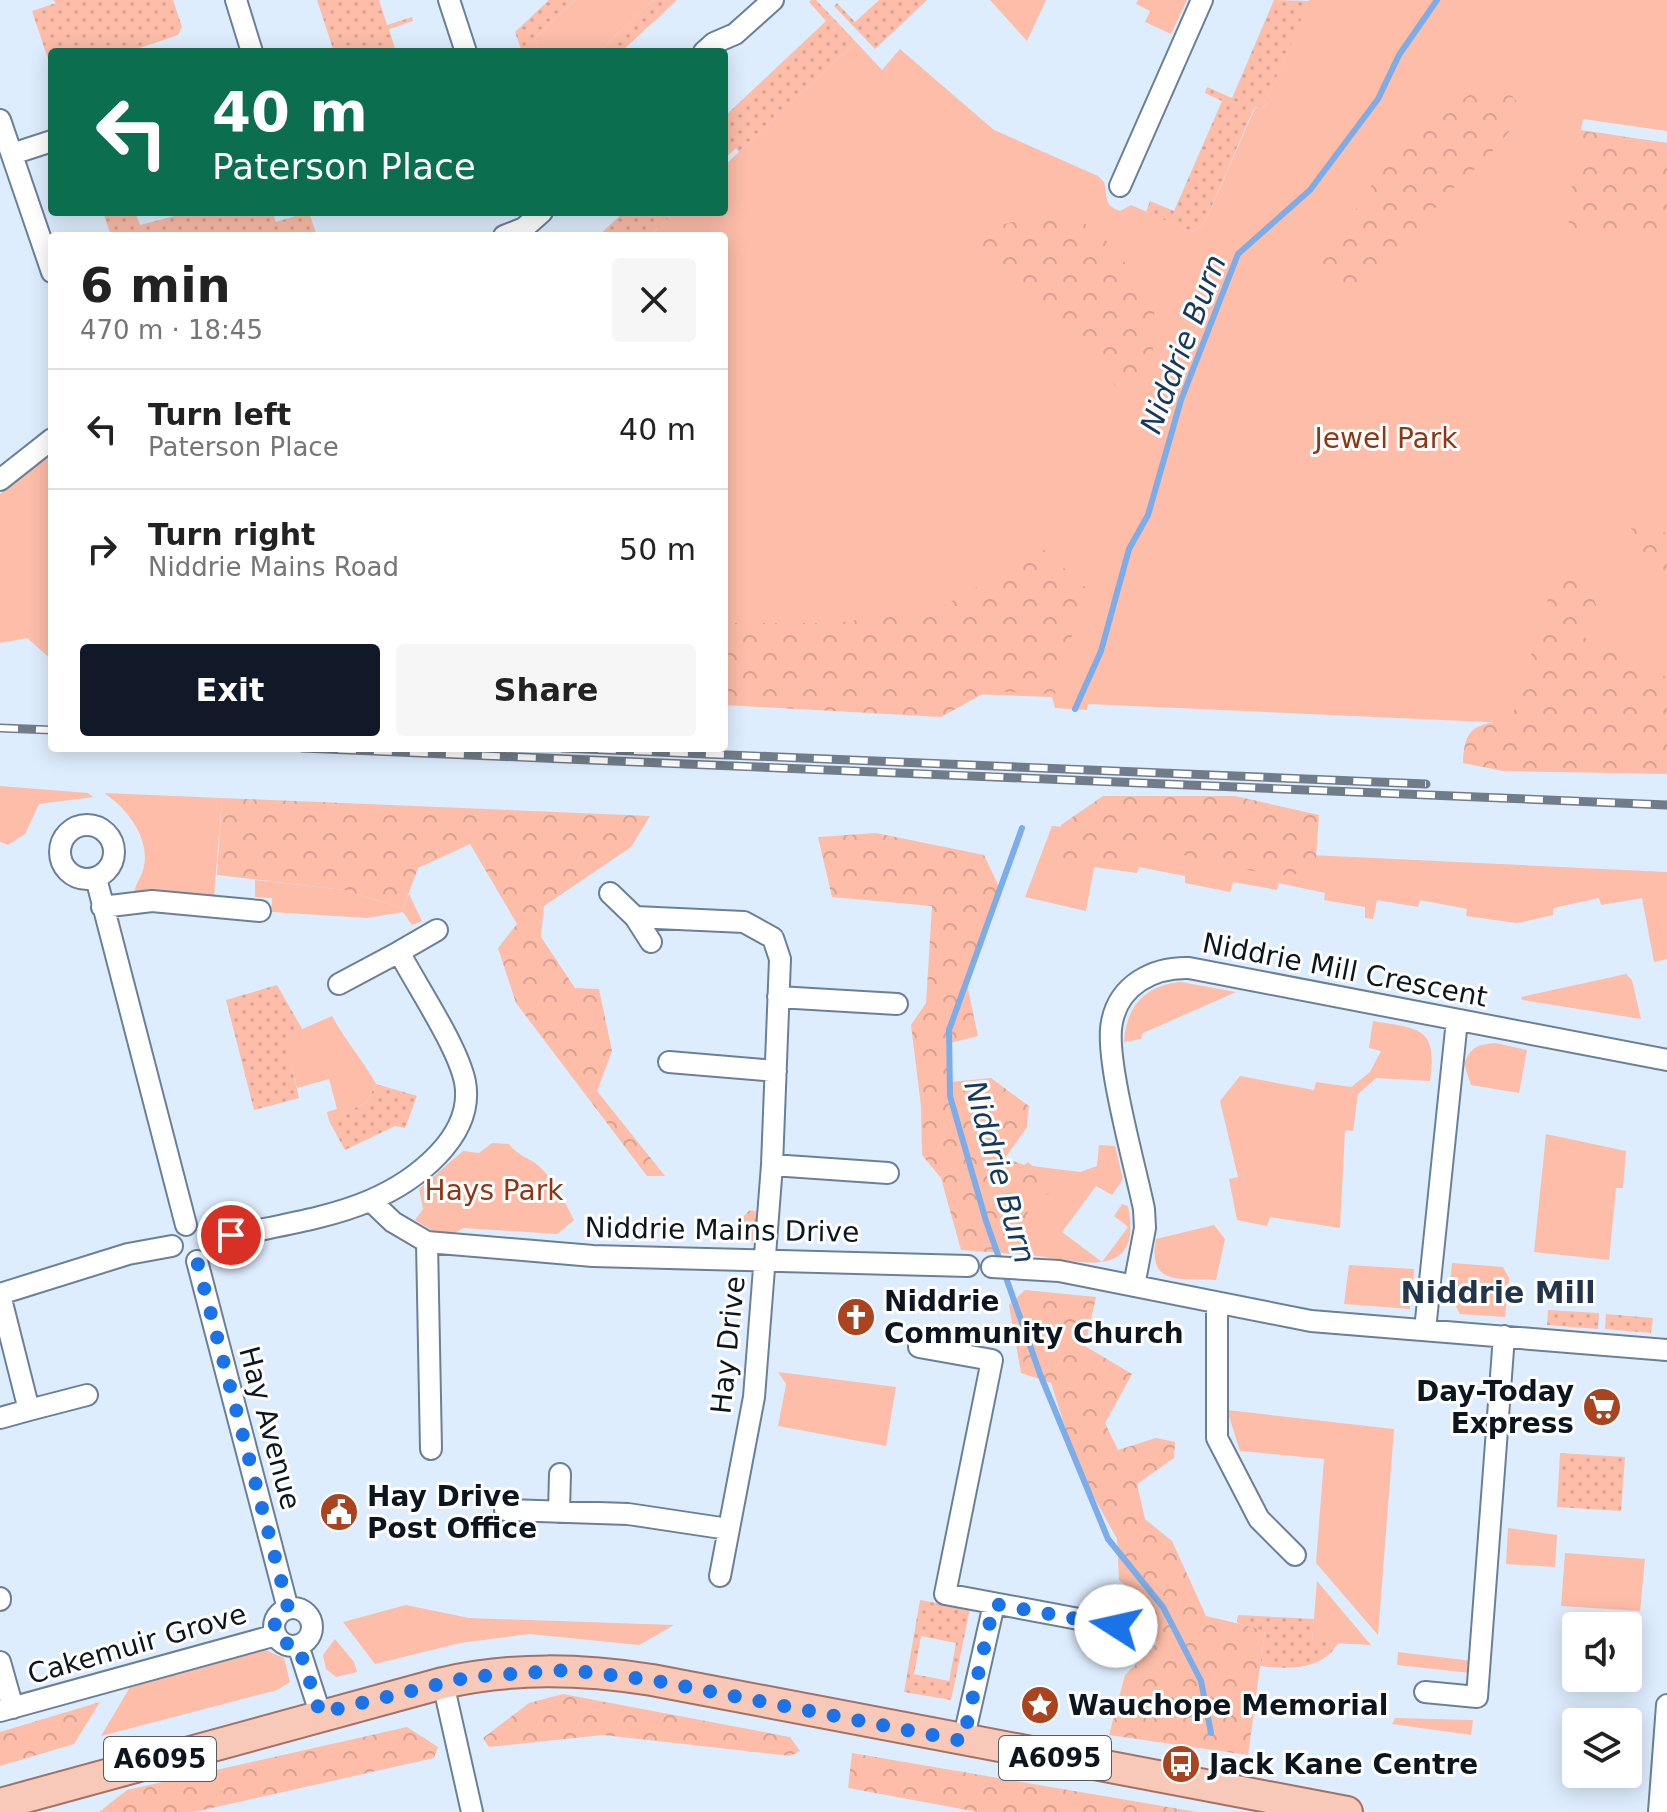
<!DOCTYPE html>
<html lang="en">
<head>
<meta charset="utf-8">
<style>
  body { margin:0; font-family:"DejaVu Sans",sans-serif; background:#f6f6f6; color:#222; height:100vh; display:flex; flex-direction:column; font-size:30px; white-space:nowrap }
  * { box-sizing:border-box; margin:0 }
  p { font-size:26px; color:#767676 }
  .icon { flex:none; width:44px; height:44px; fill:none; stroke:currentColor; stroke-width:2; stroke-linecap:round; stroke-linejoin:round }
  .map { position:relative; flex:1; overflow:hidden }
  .panel { position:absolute; left:48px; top:232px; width:680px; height:520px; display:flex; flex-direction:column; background:#fff; border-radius:8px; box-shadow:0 4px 20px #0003 }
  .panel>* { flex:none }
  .banner { position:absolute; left:48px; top:48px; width:680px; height:168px; border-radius:8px; box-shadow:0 4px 20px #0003; background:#0b6e4f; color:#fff; overflow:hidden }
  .fabs { position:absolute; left:1562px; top:1612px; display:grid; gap:16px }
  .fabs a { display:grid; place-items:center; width:80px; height:80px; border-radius:8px; background:#fff; box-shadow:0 4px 20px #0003; font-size:40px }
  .pin { position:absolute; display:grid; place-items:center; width:68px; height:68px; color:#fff; margin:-34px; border:4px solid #fff; border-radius:50%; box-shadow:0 2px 8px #0007 }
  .me { position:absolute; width:88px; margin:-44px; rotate:280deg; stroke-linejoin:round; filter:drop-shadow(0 0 6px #0008) }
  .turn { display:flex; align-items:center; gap:28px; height:168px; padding:0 32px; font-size:36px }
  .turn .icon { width:104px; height:104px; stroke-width:2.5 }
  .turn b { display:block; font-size:56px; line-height:68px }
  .round { display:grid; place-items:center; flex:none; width:84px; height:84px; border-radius:8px; background:#f6f6f6 }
  .summary { display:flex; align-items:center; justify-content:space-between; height:136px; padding:0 32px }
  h1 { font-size:48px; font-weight:700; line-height:60px }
  .action { display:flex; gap:16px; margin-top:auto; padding:16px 32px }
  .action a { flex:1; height:92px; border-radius:8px; background:#111827; color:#fff; font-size:32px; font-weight:700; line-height:92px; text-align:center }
  .action a+a { background:#f6f6f6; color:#222 }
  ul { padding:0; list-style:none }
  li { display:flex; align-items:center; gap:24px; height:120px; padding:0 32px; border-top:2px solid #e0e0e0 }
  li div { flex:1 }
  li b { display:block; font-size:30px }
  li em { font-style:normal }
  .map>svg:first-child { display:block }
  .green { fill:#fdbda8 }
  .forest { fill:url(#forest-crowns) }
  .garden { fill:url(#garden-dots); fill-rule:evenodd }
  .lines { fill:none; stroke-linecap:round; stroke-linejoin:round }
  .stream { stroke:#7aade9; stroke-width:6 }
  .street-casing { stroke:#6a8099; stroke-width:24 }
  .primary-casing { stroke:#a27163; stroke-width:34 }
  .street { stroke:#fff; stroke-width:20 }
  .primary { stroke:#f8c8b8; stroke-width:30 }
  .rail-casing { stroke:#717c8a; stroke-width:9 }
  .rail { stroke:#fff; stroke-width:6; stroke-dasharray:18; stroke-linecap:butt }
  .route { stroke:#1a73e8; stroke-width:14; stroke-dasharray:0 25.2 }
  .labels { text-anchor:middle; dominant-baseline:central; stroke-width:6; stroke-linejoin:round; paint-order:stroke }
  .shield { fill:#fff; stroke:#565b62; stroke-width:2 }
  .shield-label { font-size:26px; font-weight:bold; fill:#0d151f }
  .park-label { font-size:28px; fill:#913513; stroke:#fff }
  .street-label { font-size:28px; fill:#0d151f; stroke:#fff }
  .poi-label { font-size:28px; font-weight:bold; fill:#0d151f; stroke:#fff; text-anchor:start }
  .water-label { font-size:30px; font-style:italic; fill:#14385e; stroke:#fff }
  .neighbourhood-label { font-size:30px; font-weight:bold; fill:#22354b; stroke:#fff }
</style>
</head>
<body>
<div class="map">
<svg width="1667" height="1812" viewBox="0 0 1667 1812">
  <defs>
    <pattern id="forest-crowns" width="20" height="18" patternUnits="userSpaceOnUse" patternTransform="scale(2)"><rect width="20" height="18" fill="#fdbda8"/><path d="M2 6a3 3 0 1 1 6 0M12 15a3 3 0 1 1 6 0" fill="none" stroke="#d8a290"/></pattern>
    <pattern id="garden-dots" width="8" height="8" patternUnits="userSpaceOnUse" patternTransform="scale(2)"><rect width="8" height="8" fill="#fdbda8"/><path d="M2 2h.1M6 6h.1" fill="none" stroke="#d8a290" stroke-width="1.8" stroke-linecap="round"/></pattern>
  </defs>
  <rect width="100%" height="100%" fill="#deedfe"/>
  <path class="green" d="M575 0H653L598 52H539L535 38Z
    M990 0H1046L1027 41Z
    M1138 0H1187L1171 34 1145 22 1150 11 1136 4Z
    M1309 0H1667V131L1583 119 1581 130 1667 143V730L1088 704 1087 710 1055 708 1052 697 724 685V236H650L675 212H724V166L856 42 882 70 900 49 994 130 1098 176 1104 182C1108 197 1103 205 1120 211L1131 205 1193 232 1205 222 1255 108 1264 106Z
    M52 452V660L27 638 0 643V494Z
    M0 786 88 793 93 797 39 804 25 834 8 845 0 842Z
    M104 793 222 798 214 897 134 894C135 884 141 878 143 870 152 840 127 808 104 793Z
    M1052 826 1228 839 1290 854 1667 872V959L1654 962 1642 898 1601 905 1599 898 1553 908V915L1517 923 1466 916 1467 909 1420 900 1418 907 1377 900 1373 919 1365 918V907L1324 900 1325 893 1279 883 1277 890 1233 882 1230 892 1185 883V876L1139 867 1137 873 1094 867 1086 911 1025 897Z
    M255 880 344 890 403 908 409 894 422 921 412 925 403 912 367 918 272 912V898L255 897Z
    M1626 974 1632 980 1641 1019 1522 1000 1521 997Z
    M1181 982 1236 992 1143 1033 1141 1039 1124 1042C1126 1007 1145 985 1181 982Z
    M332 1016C346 1042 363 1060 376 1084L367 1102 329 1121 327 1112 337 1109 329 1079 297 1088 284 1037Z
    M1373 1021C1419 1029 1438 1026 1430 1081L1376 1078 1358 1094 1353 1131 1345 1130 1340 1228 1270 1217 1267 1226 1237 1220 1229 1179 1238 1177 1220 1101 1240 1076 1314 1090 1316 1082 1351 1087 1370 1072 1381 1051 1369 1048Z
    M1495 1043 1527 1050 1519 1093 1471 1085 1464 1064C1471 1047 1476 1045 1495 1043Z
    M1546 1134 1626 1151 1623 1188H1616L1609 1260 1534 1252Z
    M492 1143 509 1144C518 1156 528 1157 539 1166 555 1181 564 1201 574 1220L557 1234 463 1228 451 1236 433 1231 415 1220 423 1209 419 1189 463 1151 479 1153Z
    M1099 1145 1115 1146 1123 1179 1112 1195 1096 1186 1062 1232 1102 1262 1128 1227 1114 1216 1122 1204 1128 1206C1144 1283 1078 1261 1030 1255L999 1162 1080 1172 1097 1166Z
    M1214 1225 1225 1239 1216 1280C1182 1278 1147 1287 1156 1239Z
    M1452 1263 1503 1267 1509 1278 1505 1317 1460 1314 1449 1293Z
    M1349 1265 1414 1269 1410 1309 1344 1304Z
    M778 1372 896 1387 886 1446 778 1426 786 1384Z
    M1227 1410 1394 1429 1378 1635 1316 1563 1324 1459 1240 1451Z
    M1508 1528 1557 1535 1555 1567 1506 1564Z
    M1565 1553 1645 1559 1640 1611 1561 1606Z
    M1317 1581 1371 1645 1312 1642Z
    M406 1605 469 1618 674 1625 639 1645 530 1634 460 1643 375 1664 343 1622Z
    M335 1639 354 1662 357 1672 336 1677 326 1669 323 1655Z
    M263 1649 284 1658 290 1682 277 1690 101 1736 133 1682Z
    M1398 1652 1472 1661 1471 1673 1397 1665Z
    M1395 1718 1473 1720 1471 1735 1392 1724Z"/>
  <path class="forest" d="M1494 91 1512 96 1520 106 1519 120 1486 159 1447 194 1371 284 1354 296C1331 293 1324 289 1320 265L1402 138 1474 92Z
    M1581 131 1667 143V234L1574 231 1567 219Z
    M1073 219 1096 229 1150 291C1159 318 1158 389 1121 391L1113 384 1064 324 1003 264 979 246 983 229 1017 221Z
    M1631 528 1667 533V584L1628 543Z
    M1043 549 1086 588 1055 694 988 691 941 717 724 705V623H836L942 607Z
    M1565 565 1585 575 1596 605 1583 632 1589 647 1623 651 1667 678V774L1503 771 1463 763C1465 722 1477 727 1512 718L1550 592Z
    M1103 796H1235L1319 815 1315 872 1275 876 1130 843 1121 867 1061 862V825Z
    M222 798 650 816 631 847 544 906 541 937 575 988 599 989 612 1051 597 1091 665 1176H647L516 1003 498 948 517 924 470 844 418 868 403 908 344 890 217 875Z
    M876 833 984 855 1001 891 967 984 978 1036 946 1044 950 1082 991 1078 1029 1106 1027 1127 1005 1158 1024 1165 1028 1162 1059 1189 1027 1203 1030 1255 961 1250 941 1178 922 1155 921 1106 911 1025 926 1003 932 906 832 897 818 837Z
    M1025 1290 1096 1297 1085 1346 1132 1374 1105 1423 1118 1450 1156 1438 1175 1442 1174 1458 1137 1484 1145 1519 1172 1541 1206 1616 1265 1630 1248 1755 1109 1735 1125 1675 1156 1644 1155 1609 1119 1580 1117 1539 1078 1468 1051 1383 1021 1373 1009 1305Z
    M563 1694 790 1737 800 1751 790 1756 603 1735 489 1747 483 1738 529 1703Z
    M100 1702 74 1744 0 1766V1732Z
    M407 1727 438 1747 434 1758 194 1812H99L127 1790Z
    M852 1753 1197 1812H978L848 1788Z"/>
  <path class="garden" d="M53 0H173L182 27 178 35 128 52H52V71L32 11 56 3Z
    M317 0H379L387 25 412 17 413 21 389 29 396 52H334Z
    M549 0H575L535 38 539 52H522L515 32Z
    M653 0H677L621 52H598Z
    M811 0H816L856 42 739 152 736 148 724 159V117L826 21 809 2Z
    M879 0H927L875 49 834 6 837 3 855 22Z
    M1274 0 1309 1 1264 106 1254 108 1205 222 1193 232 1146 212 1150 201 1174 211 1222 101 1205 93 1207 87 1232 98Z
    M103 212H135L140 225 190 212H272L276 222 309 212 316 233 111 236Z
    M624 212H675L650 236H598Z
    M277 985 304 1032 285 1038 299 1098 254 1110 226 1000Z
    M376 1084 417 1096 405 1128 395 1126 345 1150 329 1121 367 1102Z
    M750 1210 759 1212 755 1241 727 1242 726 1233Z
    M1548 1310 1599 1313 1598 1329 1547 1325Z
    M1606 1314 1653 1318 1651 1333 1605 1329Z
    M1560 1453 1625 1457 1621 1511 1557 1507Z
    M920 1600 970 1609 951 1700 904 1692ZM921 1636 956 1643 949 1681 914 1674Z
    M1238 1615 1314 1619 1312 1641 1338 1643C1322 1671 1288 1669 1260 1666L1265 1631 1237 1623Z"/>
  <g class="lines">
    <path class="stream" d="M1075 709 1101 651 1129 549 1148 515 1181 400 1238 254 1310 190 1378 99 1399 55 1437 0
      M1022 828 949 1030 950 1096 986 1221 1040 1374 1108 1539 1163 1607 1201 1681 1211 1733"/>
    <g class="street-casing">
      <path id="street" d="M236 0 252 52
        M449 0 466 52
        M704 52 714 43 735 34 773 0
        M0 120 52 272
        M12 154 52 141
        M1120 186 1202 0
        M504 236 524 228 542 212
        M0 480 52 439
        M60 852a27 27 0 1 1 54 0a27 27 0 1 1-54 0Z
        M96 878 186 1225
        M610 893 635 917 744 922 773 938 780 959 772 1165 754 1397 720 1576
        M102 907 152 901 260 911
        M635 917 651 942
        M339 984 399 952
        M778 997 897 1004
        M669 1062 776 1071
        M772 1165 888 1173
        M371 1201 393 1222 427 1242 593 1256 968 1266
        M210 1241C260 1228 322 1221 369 1201 414 1182 475 1137 465 1082 458 1047 417 986 399 952L437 930
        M427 1242 431 1449
        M197 1261 288 1609
        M992 1267 1059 1271 1311 1321 1667 1350
        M1134 1286 1145 1228 1144 1209C1136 1169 1104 1057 1112 1022 1119 985 1153 967 1189 968L1667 1060
        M0 1294 128 1254 172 1246
        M0 1295 29 1410 87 1395
        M1217 1304V1438L1259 1519 1295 1555
        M1425 1330 1457 1020
        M919 1347 992 1360 945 1594 1116 1626
        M0 1418 29 1410
        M505 1510 628 1514 728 1529
        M559 1512 560 1474
        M0 1598V1600
        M274 1627a19 19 0 1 1 38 0a19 19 0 1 1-38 0Z
        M298 1645 320 1713
        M0 1662 13 1708
        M443 1683 472 1812
        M1425 1692 1477 1697 1504 1336
        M0 1711 276 1635
        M963 1741 994 1604
        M1659 1812 1667 1705"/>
    </g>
    <g class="primary-casing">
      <path id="primary" d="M0 1804 443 1683C513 1667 581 1669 652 1680L1347 1812"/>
    </g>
    <use href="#street" class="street"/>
    <use href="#primary" class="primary"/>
    <g class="rail-casing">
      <path id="rail" d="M0 728 52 730
        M302 748 1667 805
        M562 748 1426 784"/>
    </g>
    <use href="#rail" class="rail"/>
  </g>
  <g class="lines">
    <path class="route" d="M231 1235 210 1241 207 1253 197 1261 287 1603 288 1609 276 1618 274 1629 283 1643 298 1645 320 1713 469 1677 569 1670 652 1680 963 1741 994 1604 1116 1626"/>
  </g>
  <defs>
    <g id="church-disc" transform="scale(2)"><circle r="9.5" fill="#aa431e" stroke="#fff"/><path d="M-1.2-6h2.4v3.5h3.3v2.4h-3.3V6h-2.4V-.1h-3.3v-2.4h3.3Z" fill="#fff"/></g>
    <g id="supermarket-disc" transform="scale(2)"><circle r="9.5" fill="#aa431e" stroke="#fff"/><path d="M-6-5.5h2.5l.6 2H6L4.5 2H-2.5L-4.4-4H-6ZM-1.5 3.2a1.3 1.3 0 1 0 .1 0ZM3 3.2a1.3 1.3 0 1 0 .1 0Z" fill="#fff"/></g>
    <g id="civic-disc" transform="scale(2)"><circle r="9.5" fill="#aa431e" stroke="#fff"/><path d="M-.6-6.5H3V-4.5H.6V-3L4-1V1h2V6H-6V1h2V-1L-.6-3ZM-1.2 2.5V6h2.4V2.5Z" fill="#fff"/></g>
    <g id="sight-disc" transform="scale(2)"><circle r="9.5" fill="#aa431e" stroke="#fff"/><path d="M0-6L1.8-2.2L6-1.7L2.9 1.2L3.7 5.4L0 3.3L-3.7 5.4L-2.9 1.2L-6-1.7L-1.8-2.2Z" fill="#fff"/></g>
    <g id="bus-disc" transform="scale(2)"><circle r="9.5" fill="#aa431e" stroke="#fff"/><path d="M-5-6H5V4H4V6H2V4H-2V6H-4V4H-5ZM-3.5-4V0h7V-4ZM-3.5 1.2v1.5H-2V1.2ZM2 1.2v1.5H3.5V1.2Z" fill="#fff"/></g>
  </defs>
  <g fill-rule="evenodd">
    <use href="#church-disc" x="856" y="1317"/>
    <use href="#supermarket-disc" x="1602" y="1407"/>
    <use href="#civic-disc" x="339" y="1512"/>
    <use href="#sight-disc" x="1040" y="1705"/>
    <use href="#bus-disc" x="1181" y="1764"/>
  </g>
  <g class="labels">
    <g class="shield">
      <rect x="999" y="1736" width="112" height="44" rx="6"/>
      <rect x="104" y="1737" width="112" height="44" rx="6"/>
    </g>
    <g class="shield-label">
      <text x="1055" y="1758">A6095</text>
      <text x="160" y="1759">A6095</text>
    </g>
    <g class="park-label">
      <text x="1386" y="438">Jewel Park</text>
      <text x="494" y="1190">Hays Park</text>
    </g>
    <g class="street-label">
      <text transform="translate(1345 970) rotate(11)">Niddrie Mill Crescent</text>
      <text transform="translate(722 1230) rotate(1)">Niddrie Mains Drive</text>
      <text transform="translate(728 1345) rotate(-84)">Hay Drive</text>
      <text transform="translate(270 1428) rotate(75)">Hay Avenue</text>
      <text transform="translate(137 1644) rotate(-16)">Cakemuir Grove</text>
    </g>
    <g class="poi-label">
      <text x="884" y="1301">Niddrie<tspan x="884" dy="32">Community Church</tspan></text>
      <text x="1574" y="1391" text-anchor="end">Day-Today<tspan x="1574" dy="32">Express</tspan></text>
      <text x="367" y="1496">Hay Drive<tspan x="367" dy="32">Post Office</tspan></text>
      <text x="1068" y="1705">Wauchope Memorial</text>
      <text x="1209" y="1764">Jack Kane Centre</text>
    </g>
    <g class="water-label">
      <text transform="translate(1183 344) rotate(-69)">Niddrie Burn</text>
      <text transform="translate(1000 1172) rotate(74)">Niddrie Burn</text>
    </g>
    <g class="neighbourhood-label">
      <text x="1498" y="1292">Niddrie Mill</text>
    </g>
  </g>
</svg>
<div class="fabs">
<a><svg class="icon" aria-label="sound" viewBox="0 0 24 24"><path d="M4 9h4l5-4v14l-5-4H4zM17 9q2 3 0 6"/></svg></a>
<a><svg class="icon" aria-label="layers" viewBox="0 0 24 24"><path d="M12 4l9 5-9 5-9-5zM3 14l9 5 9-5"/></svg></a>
</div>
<div class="pin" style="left:231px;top:1235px;background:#d93025"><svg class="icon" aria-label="arrive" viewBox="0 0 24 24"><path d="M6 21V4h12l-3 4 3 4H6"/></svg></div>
<svg class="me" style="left:1116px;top:1626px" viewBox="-20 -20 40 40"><circle r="19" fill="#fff"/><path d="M0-13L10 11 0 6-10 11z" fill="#1a73e8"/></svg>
<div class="banner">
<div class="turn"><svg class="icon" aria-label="left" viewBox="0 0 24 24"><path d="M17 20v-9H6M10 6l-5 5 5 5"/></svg><div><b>40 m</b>Paterson Place</div></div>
</div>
<section class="panel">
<div class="summary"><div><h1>6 min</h1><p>470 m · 18:45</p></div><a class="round"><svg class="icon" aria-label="close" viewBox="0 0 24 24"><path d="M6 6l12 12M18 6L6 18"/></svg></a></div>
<ul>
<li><svg class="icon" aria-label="left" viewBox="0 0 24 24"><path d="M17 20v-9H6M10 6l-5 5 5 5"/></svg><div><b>Turn left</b><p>Paterson Place</p></div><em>40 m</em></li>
<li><svg class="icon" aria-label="right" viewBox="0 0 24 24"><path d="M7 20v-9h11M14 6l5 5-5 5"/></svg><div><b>Turn right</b><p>Niddrie Mains Road</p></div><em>50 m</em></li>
</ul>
<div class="action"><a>Exit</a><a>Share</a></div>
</section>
</div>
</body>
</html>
